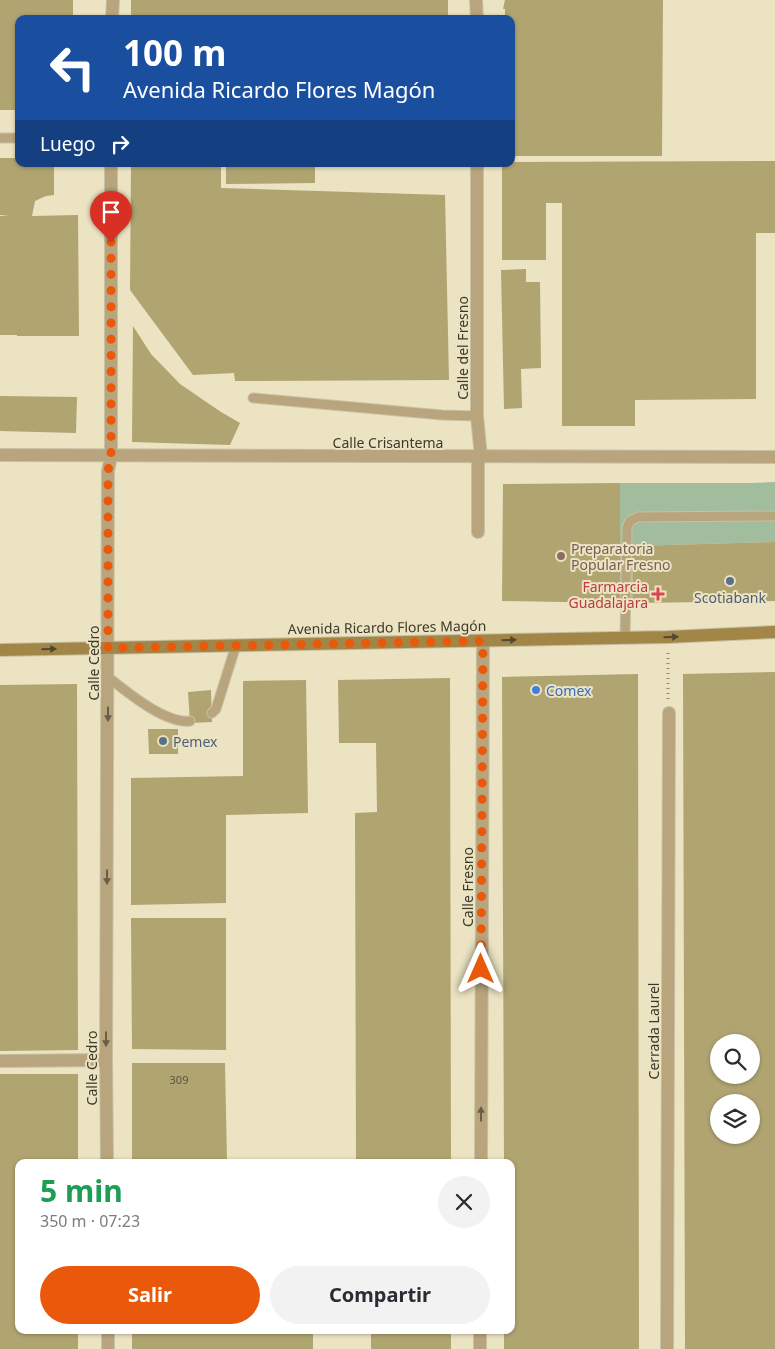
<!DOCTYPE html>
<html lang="es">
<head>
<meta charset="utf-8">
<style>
  body { margin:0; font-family:"Noto Sans",sans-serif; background:#f2f2f3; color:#2b2b33; height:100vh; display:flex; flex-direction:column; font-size:19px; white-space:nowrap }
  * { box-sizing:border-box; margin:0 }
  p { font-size:16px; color:#7c7c81 }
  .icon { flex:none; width:28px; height:28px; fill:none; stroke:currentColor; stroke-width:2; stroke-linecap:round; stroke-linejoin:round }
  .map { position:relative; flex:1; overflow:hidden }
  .side { position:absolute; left:15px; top:1159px; width:500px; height:175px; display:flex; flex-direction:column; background:#fff; border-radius:10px; box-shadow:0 1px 4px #0004 }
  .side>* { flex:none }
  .top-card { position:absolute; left:15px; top:15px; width:500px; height:152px; border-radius:10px; box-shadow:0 1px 4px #0004; background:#1a4fa0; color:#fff; overflow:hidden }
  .tools { position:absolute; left:710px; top:1034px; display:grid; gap:10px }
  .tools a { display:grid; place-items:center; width:50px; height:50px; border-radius:50%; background:#fff; box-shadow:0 1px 4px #0004; font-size:25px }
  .pin { position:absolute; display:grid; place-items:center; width:42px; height:42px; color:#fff; margin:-51px -21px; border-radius:50% 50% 50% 0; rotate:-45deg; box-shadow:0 0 5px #0007 }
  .pin .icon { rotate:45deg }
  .me { position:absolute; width:55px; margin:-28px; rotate:0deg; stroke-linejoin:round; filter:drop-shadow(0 0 4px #0008) }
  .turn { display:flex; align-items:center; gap:18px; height:105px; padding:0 25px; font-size:22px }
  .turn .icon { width:65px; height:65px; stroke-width:2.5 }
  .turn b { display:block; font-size:35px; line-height:42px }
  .then { display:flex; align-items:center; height:48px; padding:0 25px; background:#0003; gap:10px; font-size:19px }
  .round { display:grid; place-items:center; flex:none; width:52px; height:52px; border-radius:26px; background:#f2f2f3 }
  .summary { display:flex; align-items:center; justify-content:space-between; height:85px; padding:0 25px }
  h1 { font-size:30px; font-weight:700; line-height:38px; color:#1e9e55 }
  .primary-button { display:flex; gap:10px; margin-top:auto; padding:10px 25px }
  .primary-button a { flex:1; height:58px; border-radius:30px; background:#ea580c; color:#fff; font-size:20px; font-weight:700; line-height:58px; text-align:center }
  .primary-button a+a { background:#f2f2f3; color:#2b2b33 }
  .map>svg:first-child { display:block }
  .green { fill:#a2bd9d }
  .building { fill:#b0a471; fill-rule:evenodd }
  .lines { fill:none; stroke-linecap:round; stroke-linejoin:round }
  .lane-casing { stroke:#c8c1a4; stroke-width:11 }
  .street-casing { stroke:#c8c1a4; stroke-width:14 }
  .secondary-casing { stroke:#c8c1a4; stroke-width:14 }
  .path { stroke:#908a74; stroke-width:3; stroke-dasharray:1 4; stroke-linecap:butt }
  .lane { stroke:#b8a57d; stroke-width:9 }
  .street { stroke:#b8a57d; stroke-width:12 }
  .secondary { stroke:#a28647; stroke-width:12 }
  .oneway { fill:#514831 }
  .oneway2 { fill:#685f48 }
  .route { stroke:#ea580c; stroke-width:9; stroke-dasharray:0 16.2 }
  .education-dot { fill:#8d6e63; stroke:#ebe3c2; stroke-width:2 }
  .service-dot { fill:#5c6f8a; stroke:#ebe3c2; stroke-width:2 }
  .health-dot { fill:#e0444e; stroke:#ebe3c2; stroke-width:2 }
  .shop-dot { fill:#3f7fe0; stroke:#ebe3c2; stroke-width:2 }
  .labels { text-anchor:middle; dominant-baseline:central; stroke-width:4; stroke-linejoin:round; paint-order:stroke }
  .number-label { font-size:11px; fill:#5a543d }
  .street-label { font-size:14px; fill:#3d392c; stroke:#ebe3c2 }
  .education-label { font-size:14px; fill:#785e54; stroke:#ebe3c2; text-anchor:start }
  .health-label { font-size:14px; fill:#be3a42; stroke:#ebe3c2; text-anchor:end }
  .service-label { font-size:14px; fill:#4e5e75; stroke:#ebe3c2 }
  .shop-label { font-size:14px; fill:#366cbe; stroke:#ebe3c2; text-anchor:start }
</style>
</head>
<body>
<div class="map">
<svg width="775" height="1349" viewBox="0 0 775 1349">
  <rect width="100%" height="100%" fill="#ebe3c2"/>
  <path class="green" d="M775 482V542L632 546 633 603H620V483H752Z"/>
  <path class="building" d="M0 0H73V19H19V110H0Z
    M131 0H448V19H131Z
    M505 0H663L662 156H511V19H505V9H503Z
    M0 158H19V164H54V195L46 196 35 201 32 216 78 215 79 336H17V335H0V216L9 215H0Z
    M775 161V233H756V399L635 400V426H562V203H546V260H502V164H511V162Z
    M131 164H221V188L445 195 449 380 235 381 234 373 193 375 130 290Z
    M226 164H315V183L226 184Z
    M526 269V282H540L541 368 521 369 522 408 504 409 501 270Z
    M133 326 151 354 180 384 221 412 240 423 230 445 132 442Z
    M0 396 77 397 76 433 0 431Z
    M620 483V603L502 601 503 484Z
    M775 542V601L633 603 632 546Z
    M775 672V1349H685L683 674ZM719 1042H751V1075H719ZM719 1102H751V1135H719Z
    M638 674 639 1349H504V1330H511V1162H504L502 677Z
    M450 678 451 1162H356L355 813 377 812 376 743H339L338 680Z
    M306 680 308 813 226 815V903L131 905V778L243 776V681Z
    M77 684 78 1050 0 1051V685Z
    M211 690 212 722 190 723 188 692Z
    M148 729H178V754H149Z
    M131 918H226V1050L132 1049Z
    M132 1063H225L227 1162H132Z
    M0 1074H78V1162H19V1330H78V1349H0Z
    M132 1330H313V1349H132Z
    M371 1330H451V1349H371Z"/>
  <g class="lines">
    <g class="lane-casing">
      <path id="lane" d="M0 138H19
        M253 398 442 415 477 416
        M625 638 627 528 630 521 638 517 775 516
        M108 677C127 692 165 724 190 721
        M212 713 216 709 236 645"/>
    </g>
    <g class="street-casing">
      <path id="street" d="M476 0 477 19
        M112 19 113 0
        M477 164V416L481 457 478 462V532
        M0 455 775 457
        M0 1061 106 1060
        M107 1162 106 1060 108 471 111 456V164
        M481 1162 483 641
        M108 1330V1349
        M480 1349V1330
        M667 1349 669 713"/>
    </g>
    <g class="secondary-casing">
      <path id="secondary" d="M0 650 668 637 775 632"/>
    </g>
    <path class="path" d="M668 653V699"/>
    <use href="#lane" class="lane"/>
    <use href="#street" class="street"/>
    <use href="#secondary" class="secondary"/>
  </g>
  <defs><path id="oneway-solid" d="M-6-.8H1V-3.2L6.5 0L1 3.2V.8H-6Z" transform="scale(1.25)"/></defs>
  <g class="oneway">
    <use href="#oneway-solid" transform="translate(671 637) rotate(-2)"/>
    <use href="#oneway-solid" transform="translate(509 640) rotate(-1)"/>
    <use href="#oneway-solid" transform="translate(49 649) rotate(-1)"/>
  </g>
  <g class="oneway2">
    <use href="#oneway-solid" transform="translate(108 714) rotate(90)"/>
    <use href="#oneway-solid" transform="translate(107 877) rotate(90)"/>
    <use href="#oneway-solid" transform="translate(106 1039) rotate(90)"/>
    <use href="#oneway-solid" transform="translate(481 1114) rotate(-90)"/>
  </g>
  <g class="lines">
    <path class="route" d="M111 242V456L108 471V648L483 641 481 969"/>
  </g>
  <circle class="education-dot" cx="561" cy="556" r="5"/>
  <g class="service-dot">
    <circle cx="730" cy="581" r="5"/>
    <circle cx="163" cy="741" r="5"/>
  </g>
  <path class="health-dot" d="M655.5 586.5h5v5h5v5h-5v5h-5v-5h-5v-5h5z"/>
  <circle class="shop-dot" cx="536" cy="690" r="5"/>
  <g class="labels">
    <g class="number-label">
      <text x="179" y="1079">309</text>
    </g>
    <g class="street-label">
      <text transform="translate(462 348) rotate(-90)">Calle del Fresno</text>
      <text x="388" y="442">Calle Crisantema</text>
      <text transform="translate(387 627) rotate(-1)">Avenida Ricardo Flores Magón</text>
      <text transform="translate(93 663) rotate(-90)">Calle Cedro</text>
      <text transform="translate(467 887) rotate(-90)">Calle Fresno</text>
      <text transform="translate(653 1031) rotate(-90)">Cerrada Laurel</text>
      <text transform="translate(91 1068) rotate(-90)">Calle Cedro</text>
    </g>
    <g class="education-label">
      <text x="571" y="548">Preparatoria<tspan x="571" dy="16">Popular Fresno</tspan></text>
    </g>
    <g class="health-label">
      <text x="648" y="586">Farmarcia<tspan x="648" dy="16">Guadalajara</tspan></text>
    </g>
    <g class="service-label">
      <text x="730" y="597">Scotiabank</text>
      <text x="173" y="741" text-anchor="start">Pemex</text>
    </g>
    <g class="shop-label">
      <text x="546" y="690">Comex</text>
    </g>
  </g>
</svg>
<div class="tools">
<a><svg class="icon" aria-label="search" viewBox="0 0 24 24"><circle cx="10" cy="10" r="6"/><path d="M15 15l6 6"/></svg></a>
<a><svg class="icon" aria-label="layers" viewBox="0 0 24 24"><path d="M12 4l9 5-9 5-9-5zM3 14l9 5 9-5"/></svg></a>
</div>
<div class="pin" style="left:111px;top:242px;background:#d93025"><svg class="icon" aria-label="arrive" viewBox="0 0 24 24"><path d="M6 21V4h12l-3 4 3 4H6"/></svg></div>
<svg class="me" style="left:481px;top:969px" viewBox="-20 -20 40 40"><path d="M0-17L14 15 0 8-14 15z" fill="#ea580c" stroke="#fff" stroke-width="4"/></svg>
<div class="top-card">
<div class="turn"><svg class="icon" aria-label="left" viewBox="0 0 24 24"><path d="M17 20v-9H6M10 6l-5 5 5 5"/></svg><div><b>100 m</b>Avenida Ricardo Flores Magón</div></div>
<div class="then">Luego<svg class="icon" aria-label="right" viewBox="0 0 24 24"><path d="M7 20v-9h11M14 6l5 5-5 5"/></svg></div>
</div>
<section class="side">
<div class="summary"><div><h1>5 min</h1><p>350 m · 07:23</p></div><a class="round"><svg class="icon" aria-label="close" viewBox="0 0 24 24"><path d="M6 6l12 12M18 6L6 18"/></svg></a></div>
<div class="primary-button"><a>Salir</a><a>Compartir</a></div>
</section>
</div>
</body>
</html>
